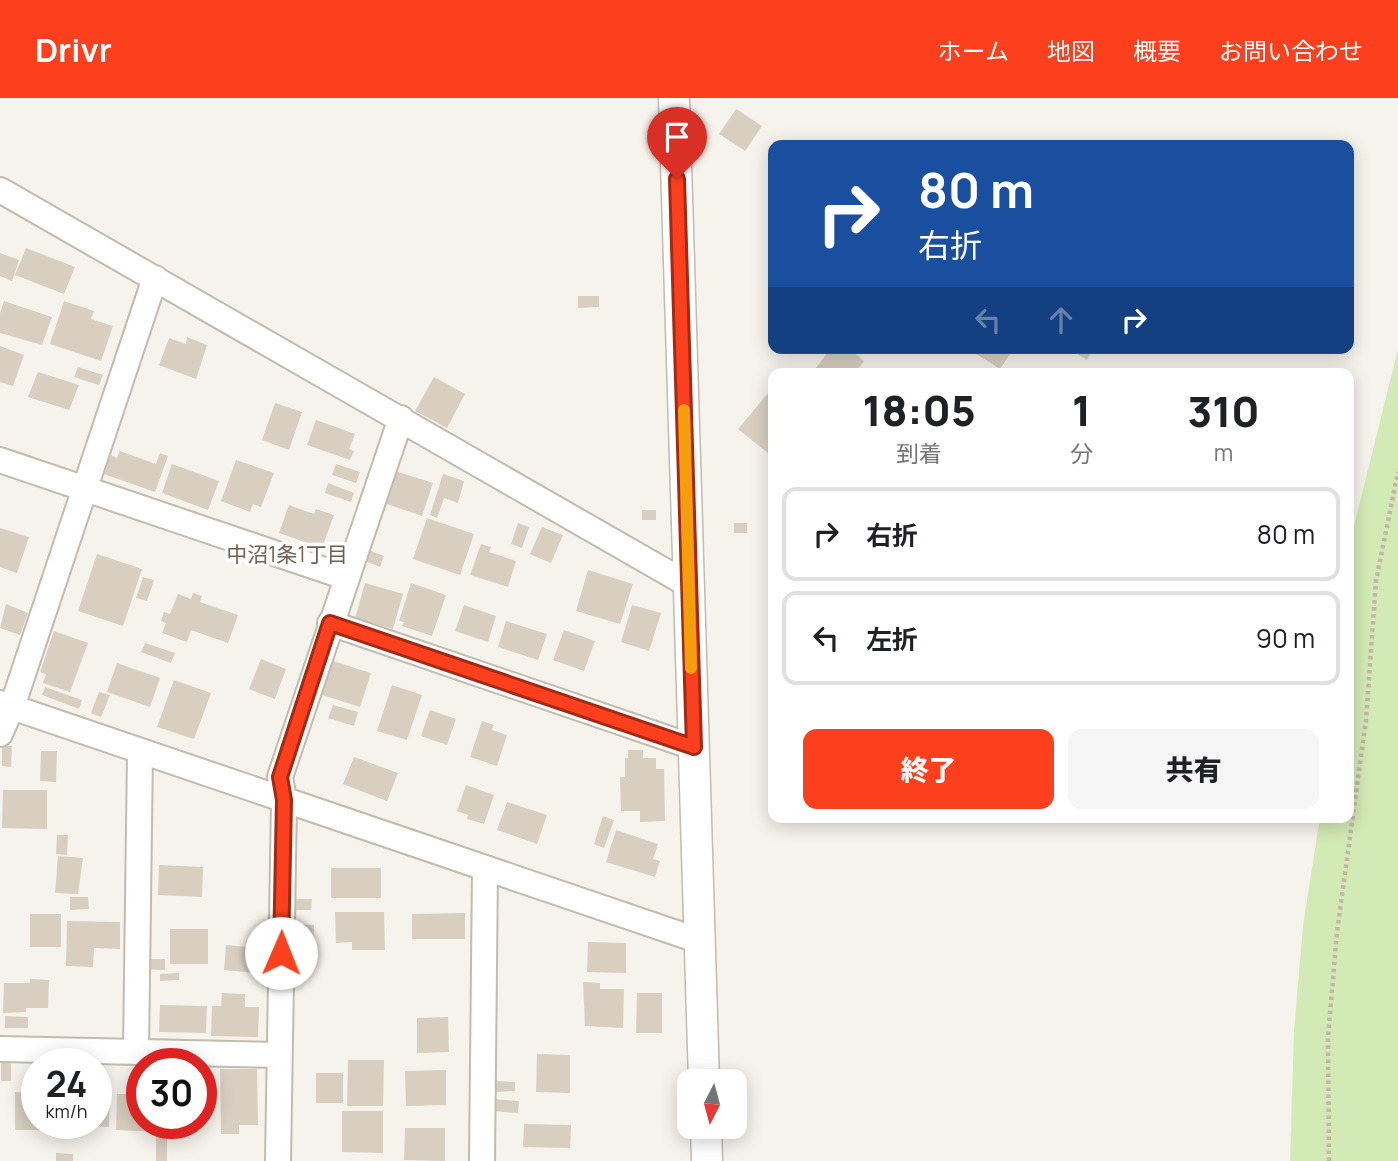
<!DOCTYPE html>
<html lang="ja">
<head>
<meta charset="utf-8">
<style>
  body { margin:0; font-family:Manrope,"Noto Sans JP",sans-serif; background:#f6f6f6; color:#202124; height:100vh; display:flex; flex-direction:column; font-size:26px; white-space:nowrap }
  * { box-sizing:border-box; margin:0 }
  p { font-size:23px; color:#757577 }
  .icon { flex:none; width:38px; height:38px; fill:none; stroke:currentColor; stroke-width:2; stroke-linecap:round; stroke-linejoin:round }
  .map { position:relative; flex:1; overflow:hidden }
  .drawer { position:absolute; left:768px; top:270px; width:586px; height:455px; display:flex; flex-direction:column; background:#fff; border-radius:14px; box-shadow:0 4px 18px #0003 }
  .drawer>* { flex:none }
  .top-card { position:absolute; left:768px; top:42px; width:586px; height:214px; border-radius:14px; box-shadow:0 4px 18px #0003; background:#1a4fa0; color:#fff; overflow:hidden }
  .needle { width:46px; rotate:186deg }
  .buttons { position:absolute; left:677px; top:971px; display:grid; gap:14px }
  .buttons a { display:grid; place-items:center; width:70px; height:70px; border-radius:14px; background:#fff; box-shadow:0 4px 18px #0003; font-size:35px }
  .speed { position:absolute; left:21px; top:950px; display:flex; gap:14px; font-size:35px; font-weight:700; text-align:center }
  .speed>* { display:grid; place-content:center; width:91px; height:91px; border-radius:50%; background:#fff; box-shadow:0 4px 18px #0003; line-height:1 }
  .speed small { font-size:18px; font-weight:400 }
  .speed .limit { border:10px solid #d22; background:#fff; color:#111 }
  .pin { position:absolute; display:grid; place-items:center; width:60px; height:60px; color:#fff; margin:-72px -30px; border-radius:50% 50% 50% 0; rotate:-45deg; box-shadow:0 0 7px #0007 }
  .pin .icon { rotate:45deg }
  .me { position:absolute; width:77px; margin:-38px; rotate:1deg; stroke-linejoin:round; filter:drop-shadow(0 0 5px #0008) }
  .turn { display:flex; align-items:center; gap:24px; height:147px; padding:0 35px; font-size:32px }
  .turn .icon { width:91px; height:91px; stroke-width:2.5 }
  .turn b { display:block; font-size:49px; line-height:60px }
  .lanes { display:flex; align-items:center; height:66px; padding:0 35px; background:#0003; justify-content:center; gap:35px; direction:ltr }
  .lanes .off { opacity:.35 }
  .eta { display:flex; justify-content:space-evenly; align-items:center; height:119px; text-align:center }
  .eta b { font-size:42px; font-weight:800; line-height:49px }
  .action { display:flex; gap:14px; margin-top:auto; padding:14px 35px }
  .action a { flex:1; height:80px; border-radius:14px; background:#fc3f1d; color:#fff; font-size:28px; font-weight:800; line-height:80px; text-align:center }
  .action a+a { background:#f6f6f6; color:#202124 }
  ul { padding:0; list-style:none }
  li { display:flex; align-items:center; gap:21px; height:94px; margin:0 14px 10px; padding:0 21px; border:4px solid #e0e0e0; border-radius:14px }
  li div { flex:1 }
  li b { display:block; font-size:26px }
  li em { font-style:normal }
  header { display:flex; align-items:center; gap:42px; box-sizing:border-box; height:98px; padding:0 35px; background:#fc3f1d; color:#fff }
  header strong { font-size:33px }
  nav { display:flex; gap:38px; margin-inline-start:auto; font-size:24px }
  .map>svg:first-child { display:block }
  .green { fill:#d2eab5 }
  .building { fill:#d8cfc1 }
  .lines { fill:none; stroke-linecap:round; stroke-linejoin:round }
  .minor-casing { stroke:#c2bbae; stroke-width:28 }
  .tertiary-casing { stroke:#c2bbae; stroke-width:33 }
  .path { stroke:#c4b79f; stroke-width:4.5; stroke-dasharray:3.5 3.5; stroke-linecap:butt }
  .minor { stroke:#fff; stroke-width:24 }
  .tertiary { stroke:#fff; stroke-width:30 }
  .route-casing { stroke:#a42913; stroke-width:18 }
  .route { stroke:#fc3f1d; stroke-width:12 }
  .slow { stroke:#f59e0b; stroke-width:12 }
  .labels { text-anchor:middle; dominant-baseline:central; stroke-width:7; stroke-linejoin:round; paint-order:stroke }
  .neighbourhood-label { font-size:21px; fill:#6e6250; stroke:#fff }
</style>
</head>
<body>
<header>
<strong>Drivr</strong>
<nav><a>ホーム</a><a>地図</a><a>概要</a><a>お問い合わせ</a></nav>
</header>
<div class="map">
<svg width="1398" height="1063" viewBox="0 0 1398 1063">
  <rect width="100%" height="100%" fill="#f6f3ec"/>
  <path class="green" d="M1398 251V1063H1290L1294 933 1303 828 1320 719H1349V448Z"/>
  <path class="building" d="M736 11 762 28 745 53 719 36Z
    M26 150 75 169 64 196 15 177Z
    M0 155 19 162 12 183 0 178Z
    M578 198H599V209L578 210Z
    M4 203 52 219 42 247 0 235V215Z
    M64 203 94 213 91 221 113 228 101 263 50 246Z
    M187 239 207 247 196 281 159 267 169 240 186 246Z
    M0 248 24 257 13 288 0 284Z
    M831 250H849L864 263 857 272 861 275H812Z
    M978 250H1014L1000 271 975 255Z
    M1068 250H1092L1093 251 1087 262Z
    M78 269 103 277 99 287 74 279Z
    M38 274 79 287 69 312 28 299Z
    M434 279 465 296 447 330 415 313Z
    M774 288V360L738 331Z
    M275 305 302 314 289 352 262 342Z
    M316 322 355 336 349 351 354 353 350 362 307 347Z
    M120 353 156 366 160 355 168 358 155 394 104 376 111 357 117 360Z
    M236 362 274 375 261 409 253 406 250 414 221 403Z
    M172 366 219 383 208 412 162 395Z
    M336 366 360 374 356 385 332 377Z
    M392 372 433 385 422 418 381 404Z
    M443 376 464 383 458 405 444 400 437 420 430 417Z
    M328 385 354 395 351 404 325 395Z
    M289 407 314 416 316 411 334 417 322 450 279 435Z
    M642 412H656V422H642Z
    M427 420 474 436 460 477 413 461Z
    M518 425 529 429 522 450 511 446Z
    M734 425H747V435H734Z
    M542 429 563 437 551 465 530 456Z
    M0 430 29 439 17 475 0 469Z
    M481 446 491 449 489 454 516 463 508 489 470 477Z
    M363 450 384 458 380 469 360 461Z
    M97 456 142 471 123 528 78 513Z
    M588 472 633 486 620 526 576 513Z
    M143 479 154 482 147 503 136 500Z
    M365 485 403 496 393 531 355 520Z
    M411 485 446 497 432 538 402 528 404 524 399 523Z
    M193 495 202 498 200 504 238 517 228 545 191 532 187 544 162 535 166 525 161 523 164 514 170 516 178 496 191 501Z
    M6 506 28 515 20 537 0 530Z
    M464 507 496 518 488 544 455 533Z
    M632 507 661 515 649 553 621 544Z
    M506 523 547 536 538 562 498 549Z
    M564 532 595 543 584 573 553 562Z
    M54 533 88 545 70 594 43 585 46 576 40 574Z
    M145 545 175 555 171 565 141 554Z
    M261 561 286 571 275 601 249 591Z
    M333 563 371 575 360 609 322 597Z
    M117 565 160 580 150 609 107 594Z
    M174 582 211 595 194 641 157 629Z
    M392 587 422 597 407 642 377 633Z
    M45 589 82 602 79 611 42 597Z
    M99 594 110 597 101 619 91 615Z
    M333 607 358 614 354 628 328 620Z
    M430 612 456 621 447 647 421 638Z
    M482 623 494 627 492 632 507 637 497 668 470 659Z
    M2 648H12L11 669 2 668Z
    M628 652H643V660H656V671H664L665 723 640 724V713H621L620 679H625V660H628Z
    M41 653H57L56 684 40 683Z
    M354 659 398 675 387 703 343 686Z
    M466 687 494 697 484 726 467 721 468 717 457 713Z
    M3 692H47V731L2 730Z
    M507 704 547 717 537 746 497 732Z
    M603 718 614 722 604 750 594 746Z
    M616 732 658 746 653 761 660 763 655 779 606 764Z
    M57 737H68L67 757 56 756Z
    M58 758 83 760 78 796 55 795Z
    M159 767 203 769 202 799 158 797Z
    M331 770H381V800H331Z
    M70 799H88L89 811 70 812Z
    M290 801H312L311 812H290Z
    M335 814H384L385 852H352V844L336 845Z
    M465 815V841H412V816Z
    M30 816H61V849H30Z
    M67 823 120 824V851L94 850 93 869 66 868Z
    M289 826 314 827 313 850 289 849Z
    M170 831H208V866H170Z
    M588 844 626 845V875L587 874Z
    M226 847 270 851 268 876 224 872Z
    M139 861H165V872L139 871Z
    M179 875V882L160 883V876Z
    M30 881 49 882 48 910H26V914L3 915 4 885H30Z
    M583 884 600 885V891H624L623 930 585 928Z
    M222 895 245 896V909H259L258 939 211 938 212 908H221Z
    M637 895H662V935H636Z
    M160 907 207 908 206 935 159 934Z
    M5 918 28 919V930H5Z
    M448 919 449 954 417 955V920Z
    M537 956 570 957V995L536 994Z
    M1 962H11V983H1Z
    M348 962H384L383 1008H347Z
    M220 971H257L258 1027H239V1036H221Z
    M446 972V1007L406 1008 405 973Z
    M316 975H343V1005H316Z
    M496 983 515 984V993L496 994Z
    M15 994H37V1026H56V1032H15Z
    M96 995 110 996 109 1029 87 1028 96 1026Z
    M117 996H142V1026H165V1034L116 1032Z
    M492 1001 519 1003 518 1015 492 1013Z
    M342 1013H383V1055L342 1054Z
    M524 1026 571 1027 570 1050 523 1049Z
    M405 1030H445V1063L404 1062Z
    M156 1038H167V1063H156Z
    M56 1055 73 1056V1063H56Z"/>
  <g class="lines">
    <g class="minor-casing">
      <path id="minor" d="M0 92 689 487
        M0 362 345 479
        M330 525 693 649
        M0 605 700 843
        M0 636 12 609 155 180
        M0 951 279 957
        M136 954 140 653
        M278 1063 284 702 280 679 401 320
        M482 1063 485 771"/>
    </g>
    <g class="tertiary-casing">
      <path id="tertiary" d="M674 0 704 984
        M706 1029 707 1063"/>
    </g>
    <path class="path" d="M1329 1063 1328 939 1337 834 1366 622 1376 483 1398 374"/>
    <use href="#minor" class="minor"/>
    <use href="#tertiary" class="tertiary"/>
  </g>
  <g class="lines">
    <g class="route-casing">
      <path id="route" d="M281 855 284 702 280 679 330 525 694 649 677 81"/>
    </g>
    <use href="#route" class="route"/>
    <path class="slow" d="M684 312 691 570"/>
  </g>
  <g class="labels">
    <g class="neighbourhood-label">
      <text x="287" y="456">中沼1条1丁目</text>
    </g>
  </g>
</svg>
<div class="buttons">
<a><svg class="needle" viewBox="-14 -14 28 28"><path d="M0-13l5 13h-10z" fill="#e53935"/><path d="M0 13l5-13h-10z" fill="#757577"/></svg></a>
</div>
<div class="speed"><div>24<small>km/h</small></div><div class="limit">30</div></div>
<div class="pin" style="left:677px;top:81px;background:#d93025"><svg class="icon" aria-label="arrive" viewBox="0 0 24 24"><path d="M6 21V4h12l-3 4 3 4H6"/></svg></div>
<svg class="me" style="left:281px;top:855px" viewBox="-20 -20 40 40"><circle r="19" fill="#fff"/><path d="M0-13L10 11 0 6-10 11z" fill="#fc3f1d"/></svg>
<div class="top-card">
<div class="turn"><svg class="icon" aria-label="right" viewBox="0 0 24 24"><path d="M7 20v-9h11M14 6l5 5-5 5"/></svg><div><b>80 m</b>右折</div></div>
<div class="lanes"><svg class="icon off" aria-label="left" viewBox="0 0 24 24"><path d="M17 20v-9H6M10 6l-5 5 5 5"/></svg><svg class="icon off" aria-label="ahead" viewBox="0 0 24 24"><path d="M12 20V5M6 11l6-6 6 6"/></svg><svg class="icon" aria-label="right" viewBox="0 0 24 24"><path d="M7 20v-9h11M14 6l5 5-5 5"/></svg></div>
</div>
<section class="drawer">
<div class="eta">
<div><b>18:05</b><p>到着</p></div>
<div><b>1</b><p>分</p></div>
<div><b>310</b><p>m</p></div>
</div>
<ul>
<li><svg class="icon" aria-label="right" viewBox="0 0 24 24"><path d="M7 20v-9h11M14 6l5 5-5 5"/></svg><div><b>右折</b></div><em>80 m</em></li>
<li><svg class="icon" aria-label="left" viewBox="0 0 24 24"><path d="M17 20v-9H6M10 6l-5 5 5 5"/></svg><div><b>左折</b></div><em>90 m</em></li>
</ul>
<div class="action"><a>終了</a><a>共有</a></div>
</section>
</div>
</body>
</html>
